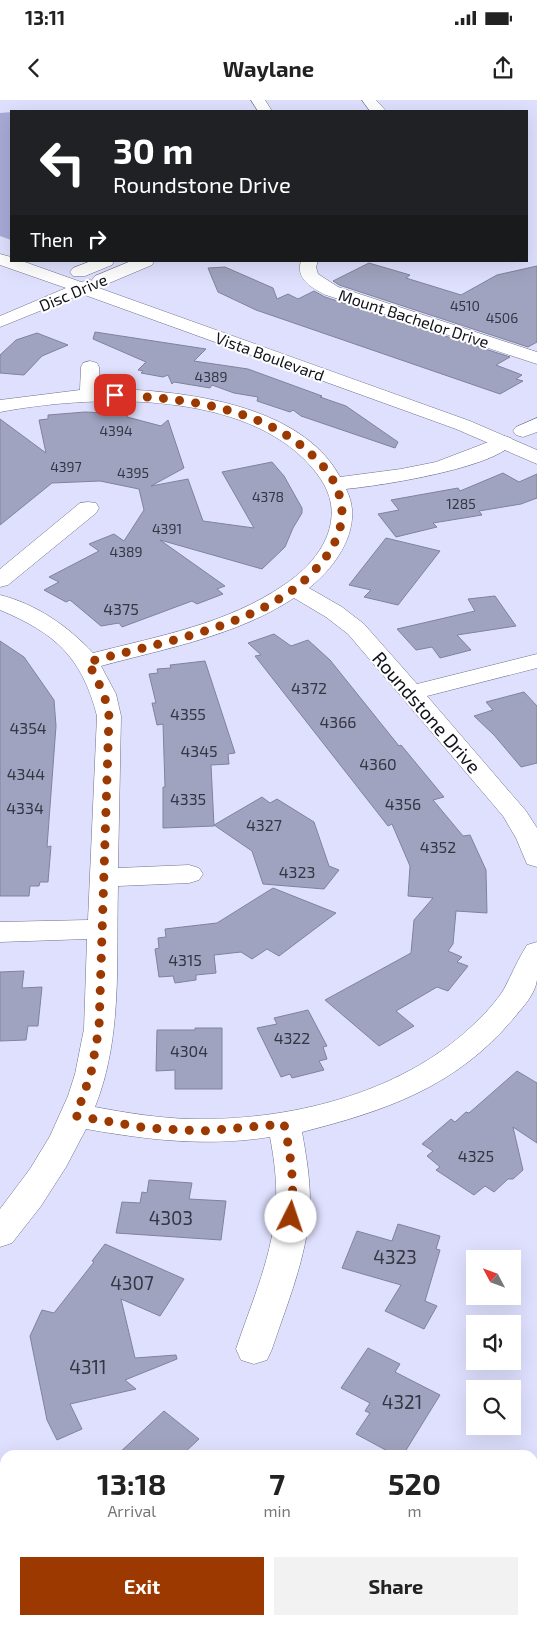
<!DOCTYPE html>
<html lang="en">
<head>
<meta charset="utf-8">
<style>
  body { margin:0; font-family:"Exo 2",sans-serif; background:#f2f2f2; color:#222; height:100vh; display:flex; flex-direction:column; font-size:19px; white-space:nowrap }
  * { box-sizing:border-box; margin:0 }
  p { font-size:16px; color:#767676 }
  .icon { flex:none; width:28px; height:28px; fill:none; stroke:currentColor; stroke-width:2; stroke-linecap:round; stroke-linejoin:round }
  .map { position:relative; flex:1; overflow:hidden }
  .panel { position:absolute; left:0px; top:1350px; width:538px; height:175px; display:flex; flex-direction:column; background:#fff; border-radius:15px 15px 0 0; box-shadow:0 5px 20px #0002 }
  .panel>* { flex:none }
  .banner { position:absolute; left:10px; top:10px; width:518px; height:152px; border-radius:0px; box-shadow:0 5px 20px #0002; background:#202124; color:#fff; overflow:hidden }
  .needle { width:32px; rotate:311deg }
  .controls { position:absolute; left:466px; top:1150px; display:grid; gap:10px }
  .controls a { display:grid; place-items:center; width:55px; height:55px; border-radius:0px; background:#fff; box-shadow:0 5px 20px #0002; font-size:25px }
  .pin { position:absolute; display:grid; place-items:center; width:42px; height:42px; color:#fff; margin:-21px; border-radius:10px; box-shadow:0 2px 8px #0006 }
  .me { position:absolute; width:55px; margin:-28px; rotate:4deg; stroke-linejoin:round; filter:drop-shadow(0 0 4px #0008) }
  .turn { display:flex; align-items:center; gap:18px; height:105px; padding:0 20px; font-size:22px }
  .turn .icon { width:65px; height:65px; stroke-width:2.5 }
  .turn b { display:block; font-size:35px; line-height:42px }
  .then { display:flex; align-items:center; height:48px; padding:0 20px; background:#0003; gap:10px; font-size:19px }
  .eta { display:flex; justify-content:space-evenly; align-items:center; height:85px; text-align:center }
  .eta b { font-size:30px; font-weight:700; line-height:35px }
  .button { display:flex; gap:10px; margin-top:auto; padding:10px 20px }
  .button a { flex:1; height:58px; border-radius:0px; background:#9c3900; color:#fff; font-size:20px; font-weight:700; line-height:58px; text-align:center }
  .button a+a { background:#f2f2f2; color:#222 }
  .status { display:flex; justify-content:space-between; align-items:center; height:35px; padding:0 25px; background:#fff; direction:ltr }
  .status svg { height:14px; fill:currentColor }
  header { display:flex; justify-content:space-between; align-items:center; height:65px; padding:0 20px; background:#fff; font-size:22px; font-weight:700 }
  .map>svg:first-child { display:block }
  .green { fill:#a8abd7 }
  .building { fill:#a0a3bf; stroke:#80829d }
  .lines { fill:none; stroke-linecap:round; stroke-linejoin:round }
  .minor-casing { stroke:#6f718b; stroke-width:1 }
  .major-casing { stroke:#6f718b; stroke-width:1 }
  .minor { fill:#fff; fill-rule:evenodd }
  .major { fill:#fff; fill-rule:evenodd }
  .route { stroke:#9c3900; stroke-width:9; stroke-dasharray:0 16.2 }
  .labels { text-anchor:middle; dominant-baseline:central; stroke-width:4; stroke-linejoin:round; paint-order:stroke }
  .far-number-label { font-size:14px; fill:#343644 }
  .far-street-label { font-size:16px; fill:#10111b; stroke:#fff }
  .number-label { font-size:16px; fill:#343644 }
  .street-label { font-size:19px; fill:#10111b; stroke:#fff }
  .near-number-label { font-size:19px; fill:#343644 }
</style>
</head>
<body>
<div class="status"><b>13:11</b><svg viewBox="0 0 49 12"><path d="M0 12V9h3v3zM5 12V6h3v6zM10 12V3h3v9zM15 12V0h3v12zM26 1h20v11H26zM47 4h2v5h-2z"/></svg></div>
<header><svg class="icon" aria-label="back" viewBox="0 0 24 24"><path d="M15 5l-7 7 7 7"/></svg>Waylane<svg class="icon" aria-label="share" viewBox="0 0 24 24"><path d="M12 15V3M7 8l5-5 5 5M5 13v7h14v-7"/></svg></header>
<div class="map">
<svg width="537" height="1525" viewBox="0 0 537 1525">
  <rect width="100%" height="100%" fill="#dee0fe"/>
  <path class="green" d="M38 10 45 11H11V140L0 136V13Z"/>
  <path class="building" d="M369 163 410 175 406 178 461 195 497 175 537 166V242L528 247 339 185 333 181Z
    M225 167 273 188 277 199 288 194 298 199 314 191 325 197 510 257 496 265 522 275 516 279 523 281 500 294 256 210 218 192 208 168Z
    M95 232 206 249 194 261 248 269 322 296 320 297 346 306 398 342 395 348 301 316 293 310 290 312 257 301 258 297 234 293 212 285 210 288 174 282 172 284 168 275 163 277 141 273 143 271 138 270 146 262 93 239Z
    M37 233 68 245 42 256 24 275 0 273V255L16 240Z
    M85 312 128 314 127 317 161 326 168 320 184 368 151 386 188 379 203 421 254 428 222 372 272 362 284 376 302 408V413L293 428 285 447 262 469 160 440 225 486 217 489 223 494 197 504 192 501 122 527 119 523 101 526 70 500 66 502 44 490 59 482 49 477 99 451 89 444 114 434 124 441 144 410 139 389 100 381 52 383 0 425V319L46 353 39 320 48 319V315Z
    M503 373 519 382 537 374V398L521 404 479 411 482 415 433 423 437 427 396 437 378 414 399 410 391 400 458 388 460 391Z
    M386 438 440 451 398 505 364 497 371 490 349 485Z
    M495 496 516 526 457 535 471 550 440 558 432 547 416 550 397 529 475 511 468 499Z
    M274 534 291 546 308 540 330 560 399 646 401 645 444 697 433 700 463 736 470 735 486 770 487 813 456 811 453 844 448 851 462 857 457 862 468 866 448 891 437 887 396 911 414 926 379 946 325 900 411 853 414 820 433 798 408 796 410 766 392 724 388 726 255 556 261 555 248 543Z
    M0 541 24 557 54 600 56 626 47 747 51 746 48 782H40L39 786H30L29 796H0Z
    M205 561 235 653 228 654 229 664 211 665 214 726 163 728V687H165L163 624 157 625 152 603H156L149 574 158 573 157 569 171 568 170 565Z
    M524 592 537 606V663L521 667 494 635 474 616 493 610 486 602Z
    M262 697 270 703 277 699 314 722 329 766 339 770 324 789 263 784 252 751 214 725Z
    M273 788 336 813 279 856 267 849 252 859 241 852 214 855 216 873 196 875V880L175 883 173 876 159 877 155 849 159 848 158 838 166 837 165 829 217 823Z
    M24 871 22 888 42 887 38 926H28L26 940 0 941V872Z
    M308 910 327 946 323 947 327 959 319 961 324 970 292 978 290 974 281 977 257 928 277 924 274 918Z
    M195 928H222V989H175V970L156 971 157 930H195Z
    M517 971 537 983V1043L513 1027 523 1070 513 1079H508L494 1092 485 1086 474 1095 436 1070 440 1067 427 1056 433 1051 422 1044 451 1019 455 1022 466 1012 469 1013Z
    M149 1080 192 1083 189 1099 226 1101 221 1140 116 1133 122 1102 140 1103 142 1092 147 1093Z
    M398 1124 440 1136 436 1149 440 1150 425 1201 437 1206 424 1229 385 1211 401 1185 342 1168 357 1131 392 1141Z
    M105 1144 184 1179 160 1216 121 1199 135 1258 176 1255 177 1259 125 1280 136 1289 70 1304 82 1329 57 1340 47 1320 30 1236 42 1210 54 1213 94 1162 92 1161Z
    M368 1248 400 1264 395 1272 440 1295 403 1355H395L356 1334 370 1313 365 1311 370 1303 341 1288Z
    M164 1311 199 1339 182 1355H117Z"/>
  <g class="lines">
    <g class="minor-casing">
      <path id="minor" d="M251 0H265L272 11H258Z
        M362 0H376L386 11H370Z
        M91 161H114L112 165 85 176H73L70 172 73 168Z
        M131 161H154L152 165 107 184 101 185 95 184 92 180 95 176Z
        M301 161H318L316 167 318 174 338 187 537 252V264L326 195C312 188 295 179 301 161Z
        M90 261 97 263 99 267 100 289C175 289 300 302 340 377L401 369 436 362 504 336 511 338 514 342C496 368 379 386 346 389 365 425 337 466 309 488L342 507 364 524 417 584 537 554V568L427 596 526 711 537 728V767L527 764 516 738 503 716 348 534 326 517 294 498C236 536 167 548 101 566L116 594 121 616 118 768 189 765 199 768 203 774 199 780 189 783 118 786C116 859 123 937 95 1007 127 1013 158 1018 190 1019 287 1021 399 995 472 926 483 916 497 901 504 889 512 874 518 859 527 845L537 842C537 854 537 868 537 880 535 895 522 908 513 919 456 987 385 1011 302 1032 306 1054 310 1078 310 1101 309 1152 288 1201 272 1249L267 1260 254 1264 241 1260 236 1249C252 1201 274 1153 276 1102 277 1080 274 1058 270 1037 206 1047 149 1040 86 1029L66 1067 41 1106 12 1143 0 1147V1109L30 1069 50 1036 68 996 75 974 84 929 87 839 0 842V822L88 820 97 616C82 557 55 533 0 510V495C36 504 68 526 93 553 159 536 227 524 284 485 311 467 336 438 331 404 328 386 316 371 304 359 234 290 90 295 0 312V300L80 290 81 267 83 263Z
        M537 318V332L523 337 516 335 513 331 516 327Z
        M88 402 96 403 99 408 96 413 8 485 0 487V469L80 403Z"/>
    </g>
    <g class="major-casing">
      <path id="major" d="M0 154 11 157V161H22L81 182 89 180 95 181 98 185 96 187 470 321 537 350V364L456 329 82 194 0 227V216L66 188 0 165Z
        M0 1499 5 1501V1520H24L26 1525H0Z"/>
    </g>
    <use href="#minor" class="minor"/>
    <use href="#major" class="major"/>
  </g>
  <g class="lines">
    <path class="route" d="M115 295C183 298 266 307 316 359 331 373 341 390 342 412 342 444 318 470 294 489 238 530 154 544 88 562L104 594 109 616 99 928 91 973 76 1016 147 1028 203 1031 284 1024C291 1055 295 1086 291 1117"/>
  </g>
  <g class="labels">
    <g class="far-number-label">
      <text x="465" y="205">4510</text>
      <text x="502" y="217">4506</text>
      <text x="211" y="276">4389</text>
      <text x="116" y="330">4394</text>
      <text x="66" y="366">4397</text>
      <text x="133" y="372">4395</text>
      <text x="268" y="396">4378</text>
      <text x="461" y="403">1285</text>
      <text x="167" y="428">4391</text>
      <text x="126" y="451">4389</text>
    </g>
    <g class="far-street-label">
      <text transform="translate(73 192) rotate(-23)">Disc Drive</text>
      <text transform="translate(414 218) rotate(18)">Mount Bachelor Drive</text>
      <text transform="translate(270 256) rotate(20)">Vista Boulevard</text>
    </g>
    <g class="number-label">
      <text x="121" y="508">4375</text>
      <text x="309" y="587">4372</text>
      <text x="188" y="613">4355</text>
      <text x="338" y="621">4366</text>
      <text x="28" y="627">4354</text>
      <text x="199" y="650">4345</text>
      <text x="378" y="663">4360</text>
      <text x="26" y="673">4344</text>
      <text x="188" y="698">4335</text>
      <text x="403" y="703">4356</text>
      <text x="25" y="707">4334</text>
      <text x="264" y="724">4327</text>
      <text x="438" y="746">4352</text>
      <text x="297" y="771">4323</text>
      <text x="185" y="859">4315</text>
      <text x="292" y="937">4322</text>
      <text x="189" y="950">4304</text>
      <text x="476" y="1055">4325</text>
    </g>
    <g class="street-label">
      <text transform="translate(427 612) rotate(49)">Roundstone Drive</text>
    </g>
    <g class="near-number-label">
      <text x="171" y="1117">4303</text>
      <text x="395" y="1156">4323</text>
      <text x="132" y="1182">4307</text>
      <text x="88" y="1266">4311</text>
      <text x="402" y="1301">4321</text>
    </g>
  </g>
</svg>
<div class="controls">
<a><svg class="needle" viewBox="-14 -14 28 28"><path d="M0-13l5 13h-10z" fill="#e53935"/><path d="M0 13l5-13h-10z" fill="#767676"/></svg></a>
<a><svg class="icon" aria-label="sound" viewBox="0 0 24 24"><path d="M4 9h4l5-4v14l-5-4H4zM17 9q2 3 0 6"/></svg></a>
<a><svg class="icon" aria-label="search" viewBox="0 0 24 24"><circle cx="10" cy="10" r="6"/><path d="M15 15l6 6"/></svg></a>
</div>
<div class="pin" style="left:115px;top:295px;background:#d93025"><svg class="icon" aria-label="arrive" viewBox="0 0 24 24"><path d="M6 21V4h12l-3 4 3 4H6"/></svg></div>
<svg class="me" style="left:291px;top:1117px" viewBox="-20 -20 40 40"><circle r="19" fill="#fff"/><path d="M0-13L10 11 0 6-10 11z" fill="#9c3900"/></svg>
<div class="banner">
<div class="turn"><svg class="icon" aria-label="left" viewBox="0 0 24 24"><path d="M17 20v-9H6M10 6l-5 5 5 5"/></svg><div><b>30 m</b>Roundstone Drive</div></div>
<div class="then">Then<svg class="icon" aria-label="right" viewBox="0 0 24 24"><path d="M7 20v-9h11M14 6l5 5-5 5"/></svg></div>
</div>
<section class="panel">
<div class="eta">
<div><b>13:18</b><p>Arrival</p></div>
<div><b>7</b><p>min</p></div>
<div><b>520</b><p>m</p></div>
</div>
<div class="button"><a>Exit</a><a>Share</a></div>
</section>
</div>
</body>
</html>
